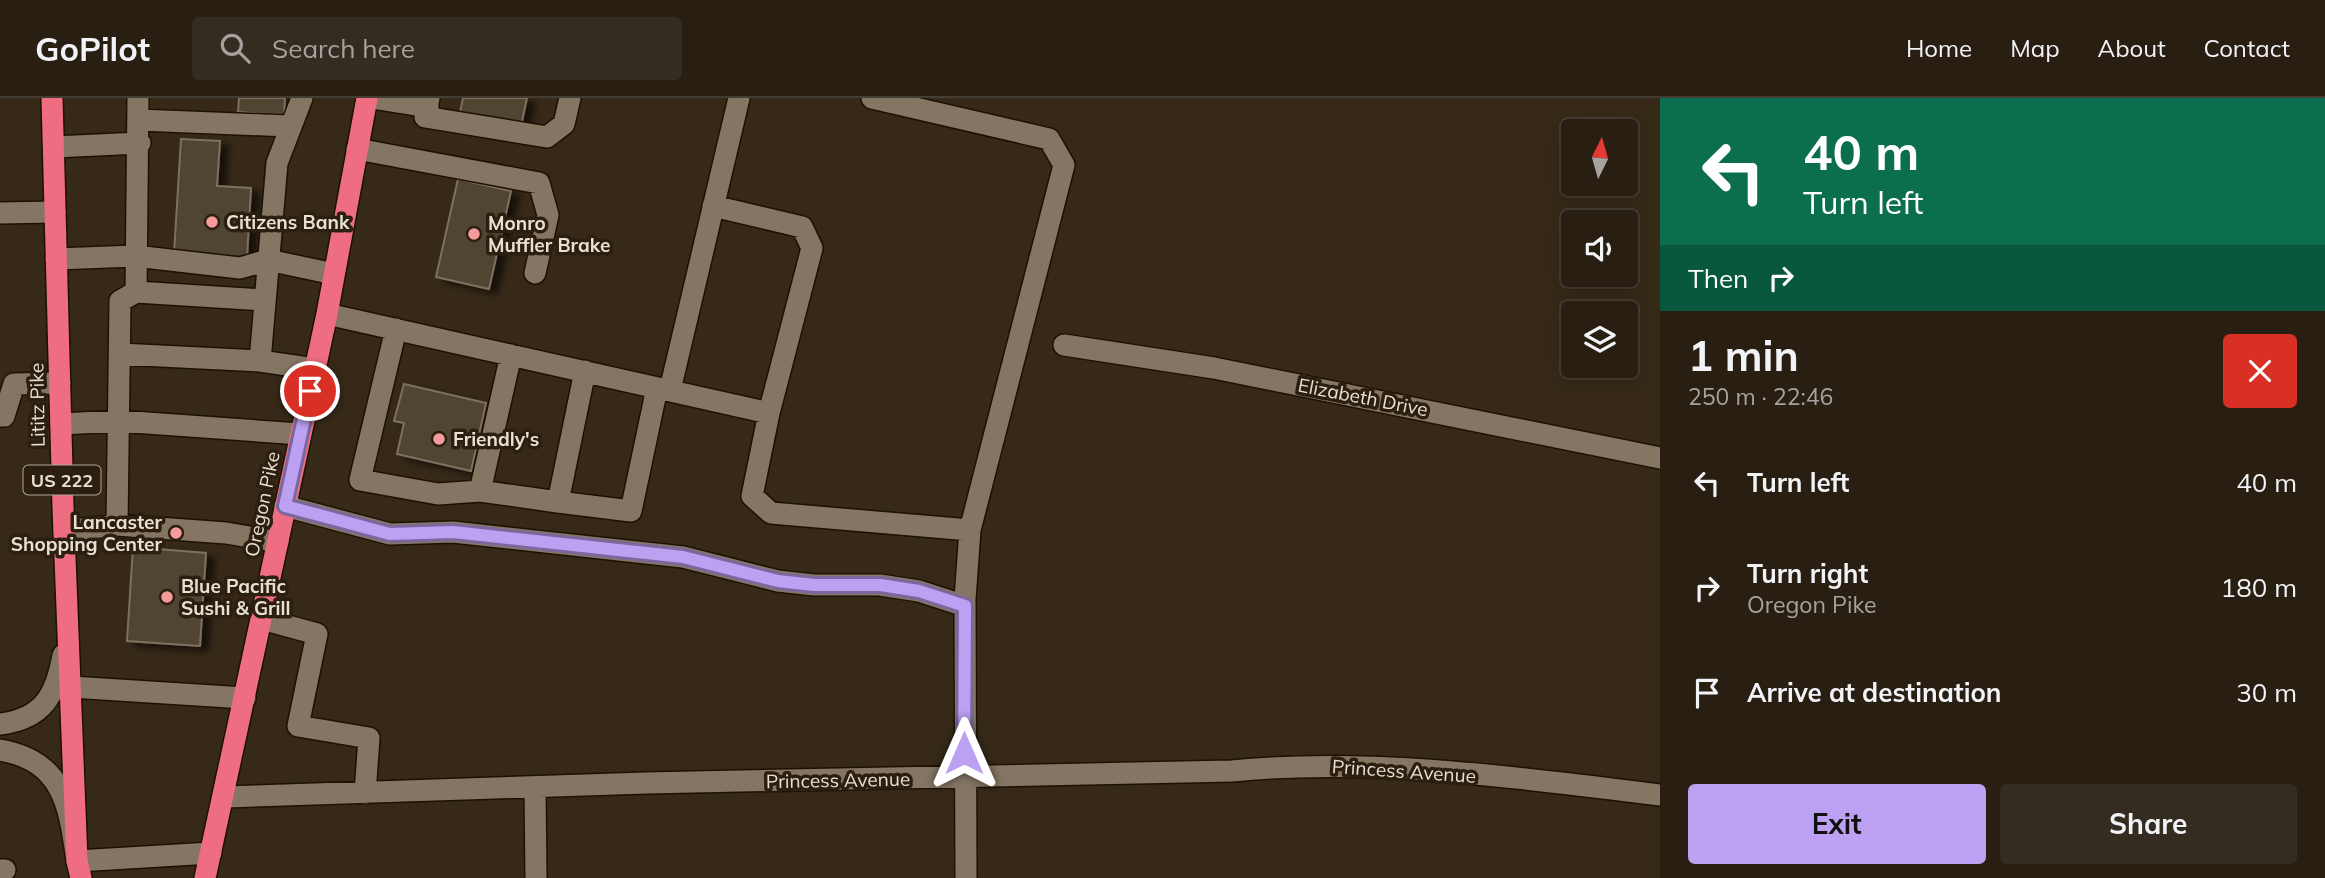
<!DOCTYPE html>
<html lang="en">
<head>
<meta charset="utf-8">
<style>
  body { margin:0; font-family:Mulish,sans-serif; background:#342c20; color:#f1f3f6; height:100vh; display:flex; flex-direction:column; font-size:26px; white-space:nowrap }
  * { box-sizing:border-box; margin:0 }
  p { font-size:23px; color:#a5a29f }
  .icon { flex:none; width:38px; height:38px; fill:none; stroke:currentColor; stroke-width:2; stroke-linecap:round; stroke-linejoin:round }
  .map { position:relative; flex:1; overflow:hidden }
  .drawer { display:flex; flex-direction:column; background:#281f12; width:665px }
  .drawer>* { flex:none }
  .guide { background:#0b6e4f; color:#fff; overflow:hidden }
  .needle { width:46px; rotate:5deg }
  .buttons { position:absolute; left:1561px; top:21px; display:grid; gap:14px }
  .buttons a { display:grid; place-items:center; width:77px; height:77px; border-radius:7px; background:#281f12; box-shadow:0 4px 18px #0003,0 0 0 2px #443d32; font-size:35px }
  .pin { position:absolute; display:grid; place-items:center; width:60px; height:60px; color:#fff; margin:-30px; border:4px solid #fff; border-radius:50%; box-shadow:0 2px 7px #0007 }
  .me { position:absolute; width:77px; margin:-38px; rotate:0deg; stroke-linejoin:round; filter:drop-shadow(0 0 5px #0008) }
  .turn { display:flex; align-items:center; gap:24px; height:147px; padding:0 28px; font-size:32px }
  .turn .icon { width:91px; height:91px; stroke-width:2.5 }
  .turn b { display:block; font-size:49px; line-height:60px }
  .then { display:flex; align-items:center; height:66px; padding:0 28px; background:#0003; gap:14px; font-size:26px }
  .round { display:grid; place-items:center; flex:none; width:74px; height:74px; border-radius:7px; background:#342c20 }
  .headline { display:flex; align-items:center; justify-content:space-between; height:119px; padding:0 28px }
  h1 { font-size:42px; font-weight:700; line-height:52px }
  .action { display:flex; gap:14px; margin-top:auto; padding:14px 28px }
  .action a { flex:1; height:80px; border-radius:7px; background:#bca0f2; color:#111; font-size:28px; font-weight:700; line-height:80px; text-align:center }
  .action a+a { background:#342c20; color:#f1f3f6 }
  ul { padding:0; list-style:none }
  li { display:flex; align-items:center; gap:21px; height:105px; padding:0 28px }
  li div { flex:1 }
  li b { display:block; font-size:26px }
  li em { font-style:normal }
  header { display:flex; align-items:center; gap:42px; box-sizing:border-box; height:98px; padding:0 35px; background:#281f12; border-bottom:2px solid #443d32 }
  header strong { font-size:33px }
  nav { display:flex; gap:38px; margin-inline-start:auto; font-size:24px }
  .search { width:490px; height:63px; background:#342c20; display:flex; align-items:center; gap:18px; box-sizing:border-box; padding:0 24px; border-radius:7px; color:#a5a29f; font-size:26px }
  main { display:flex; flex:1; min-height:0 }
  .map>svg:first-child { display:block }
  .building { fill:#4f4431; stroke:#7d705d; stroke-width:2; filter:url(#shadow) }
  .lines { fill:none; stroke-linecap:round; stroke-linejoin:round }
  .minor-casing { stroke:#1d1103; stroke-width:24 }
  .highway-casing { stroke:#1d1103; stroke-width:24 }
  .minor { stroke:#857663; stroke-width:21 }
  .highway { stroke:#ef6d81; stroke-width:21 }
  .route-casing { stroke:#7a689d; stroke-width:18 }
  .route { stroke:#bca0f2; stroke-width:12 }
  .poi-dot { fill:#f59b9b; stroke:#2c1f0f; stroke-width:2.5 }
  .labels { text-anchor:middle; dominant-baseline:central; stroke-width:7; stroke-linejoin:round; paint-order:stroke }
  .shield { fill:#2c1f0f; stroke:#b0a69a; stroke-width:2 }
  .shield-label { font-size:18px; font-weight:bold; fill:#e8e0d5 }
  .poi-label { font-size:19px; font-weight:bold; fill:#e8e0d5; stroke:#2c1f0f; text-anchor:start }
  .street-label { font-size:19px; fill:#e8e0d5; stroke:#2c1f0f }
</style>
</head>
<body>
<header>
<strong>GoPilot</strong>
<div class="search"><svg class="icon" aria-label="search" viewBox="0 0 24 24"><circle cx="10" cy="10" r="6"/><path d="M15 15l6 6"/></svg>Search here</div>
<nav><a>Home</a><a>Map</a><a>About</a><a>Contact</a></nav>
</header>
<main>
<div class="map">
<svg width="1660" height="780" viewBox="0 0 1660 780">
  <defs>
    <filter id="shadow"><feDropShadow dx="8" dy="4.5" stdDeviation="3.5" flood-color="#0009"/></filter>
  </defs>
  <rect width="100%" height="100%" fill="#362918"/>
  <path class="building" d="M239 0H285L284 17 238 14Z
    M463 0H527L521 28 460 15Z
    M181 41 220 43 217 88 251 90 247 160 174 156Z
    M458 81 511 93 489 191 436 179Z
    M404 286 486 305 471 373 397 356 404 325 394 323Z
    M133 449 206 455 200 548 127 543Z"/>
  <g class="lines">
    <g class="minor-casing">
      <path id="minor" d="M138 0 136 194 120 203 117 427 226 435 278 444
        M302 0 277 65 260 263 315 271
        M372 0 428 9
        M429 0 425 19 547 39 564 26 570 0
        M872 0 1049 41 1064 67 970 432
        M139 22 289 28
        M54 49 140 45
        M357 51 539 85 548 117 535 175
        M713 108 802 129 812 150 769 315 752 398 771 415 970 432 965 501 966 780
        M0 115 55 114
        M56 161 135 158 240 170 268 162 334 176
        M136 194 264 202
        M327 216 769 315
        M396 231 360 382 438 396 480 393
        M1064 247 1214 270 1660 360
        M120 256 260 263
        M511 257 480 393 558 404 585 273
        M670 292 739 0
        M0 318H4L14 286 60 285
        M61 326 119 323 300 336
        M558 404 631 413 657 290
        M285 408 390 436 453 434 683 459 778 483 814 487H880L919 493 965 508
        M64 433 117 427
        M262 521 317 536 298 628 369 640 365 695
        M71 589 245 600
        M0 626C43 621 56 597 63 557
        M0 652C64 663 69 708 77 763L211 755
        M535 689 536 780
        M225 699 646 685 1232 673C1368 659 1524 680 1660 697
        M0 772H5"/>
    </g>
    <g class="highway-casing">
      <path id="highway" d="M52 0 63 409 77 763 81 780
        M205 780 327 216 367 0"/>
    </g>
    <use href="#minor" class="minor"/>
    <use href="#highway" class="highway"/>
  </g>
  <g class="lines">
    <g class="route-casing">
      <path id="route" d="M310 293 285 408 390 436 453 434 683 459 778 483 814 487H880L919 493 965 508 964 655"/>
    </g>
    <use href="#route" class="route"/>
  </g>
  <g class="poi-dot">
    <circle cx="212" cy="124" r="7"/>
    <circle cx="474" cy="136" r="7"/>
    <circle cx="439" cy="341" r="7"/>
    <circle cx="176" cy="435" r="7"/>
    <circle cx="167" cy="499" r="7"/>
  </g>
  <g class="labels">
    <rect class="shield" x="23.5" y="367.5" width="77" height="29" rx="5"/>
    <g class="shield-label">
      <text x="62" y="382">US 222</text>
    </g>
    <g class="poi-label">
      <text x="226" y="124">Citizens Bank</text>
      <text x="488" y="125">Monro<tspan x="488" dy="22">Muffler Brake</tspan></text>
      <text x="453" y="341">Friendly's</text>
      <text x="162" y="424" text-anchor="end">Lancaster<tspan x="162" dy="22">Shopping Center</tspan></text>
      <text x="181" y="488">Blue Pacific<tspan x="181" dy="22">Sushi &amp; Grill</tspan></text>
    </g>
    <g class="street-label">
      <text transform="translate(1363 299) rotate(11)">Elizabeth Drive</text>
      <text transform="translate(37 307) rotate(-91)">Lititz Pike</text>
      <text transform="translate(262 406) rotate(-78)">Oregon Pike</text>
      <text transform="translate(1404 673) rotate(4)">Princess Avenue</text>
      <text transform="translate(838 682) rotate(-1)">Princess Avenue</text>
    </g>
  </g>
</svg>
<div class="buttons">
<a><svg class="needle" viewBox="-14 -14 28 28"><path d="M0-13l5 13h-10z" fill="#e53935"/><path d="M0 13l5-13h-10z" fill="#a5a29f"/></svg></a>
<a><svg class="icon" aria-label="sound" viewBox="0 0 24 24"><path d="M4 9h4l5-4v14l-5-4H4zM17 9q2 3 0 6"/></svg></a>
<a><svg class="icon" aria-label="layers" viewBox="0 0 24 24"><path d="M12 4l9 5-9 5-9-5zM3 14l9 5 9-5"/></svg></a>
</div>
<div class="pin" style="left:310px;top:293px;background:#d93025"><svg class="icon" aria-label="arrive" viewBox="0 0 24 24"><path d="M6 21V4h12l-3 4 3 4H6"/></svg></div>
<svg class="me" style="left:964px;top:655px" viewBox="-20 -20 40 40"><path d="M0-17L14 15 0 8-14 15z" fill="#bca0f2" stroke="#fff" stroke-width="4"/></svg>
</div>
<section class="drawer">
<div class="guide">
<div class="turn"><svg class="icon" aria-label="left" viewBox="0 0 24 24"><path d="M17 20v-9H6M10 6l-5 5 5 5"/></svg><div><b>40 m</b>Turn left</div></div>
<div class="then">Then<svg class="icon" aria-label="right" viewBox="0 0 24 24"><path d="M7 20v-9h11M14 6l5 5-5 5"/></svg></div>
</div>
<div class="headline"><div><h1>1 min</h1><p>250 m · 22:46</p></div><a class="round" style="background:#d93025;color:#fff"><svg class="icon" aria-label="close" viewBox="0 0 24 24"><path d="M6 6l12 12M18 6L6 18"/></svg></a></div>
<ul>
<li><svg class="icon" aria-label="left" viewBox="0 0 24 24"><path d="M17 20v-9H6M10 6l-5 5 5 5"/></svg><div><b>Turn left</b></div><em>40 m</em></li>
<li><svg class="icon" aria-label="right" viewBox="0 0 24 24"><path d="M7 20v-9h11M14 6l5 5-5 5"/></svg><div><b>Turn right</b><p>Oregon Pike</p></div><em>180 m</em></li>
<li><svg class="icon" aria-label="arrive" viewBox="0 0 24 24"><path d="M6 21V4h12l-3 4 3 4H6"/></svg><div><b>Arrive at destination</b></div><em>30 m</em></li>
</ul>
<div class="action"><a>Exit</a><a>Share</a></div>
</section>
</main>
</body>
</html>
